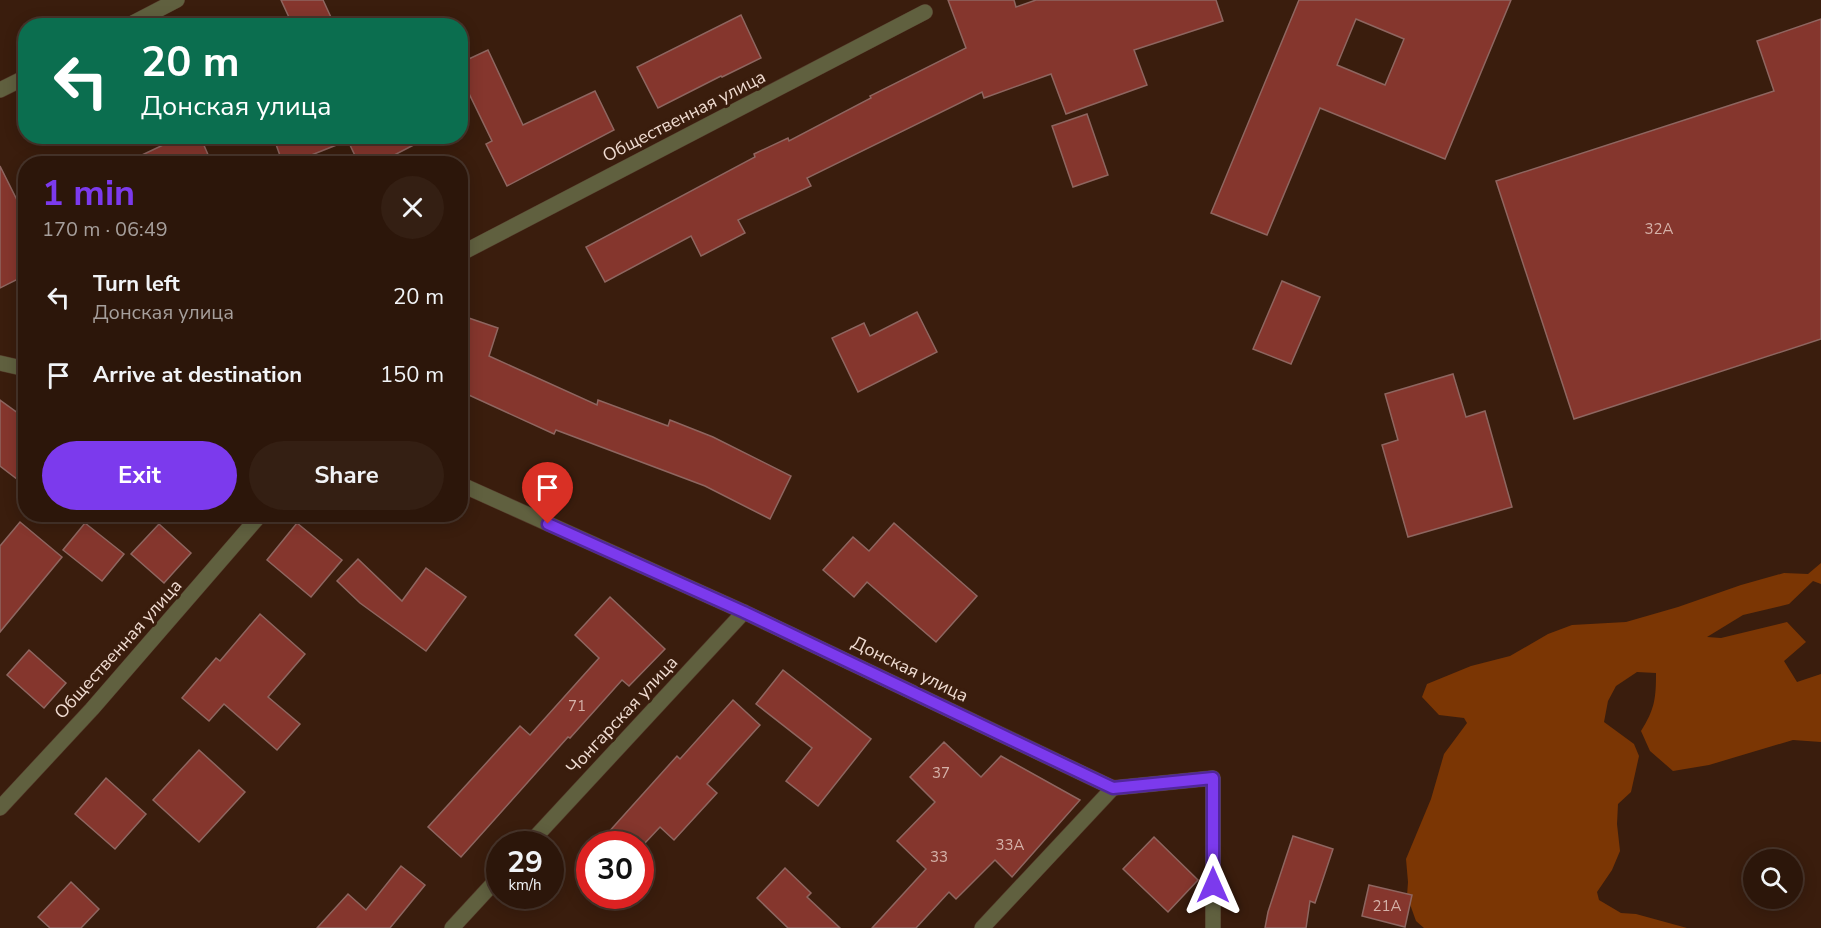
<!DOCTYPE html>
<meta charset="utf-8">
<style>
body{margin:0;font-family:"Nunito Sans",sans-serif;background:#341f13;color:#f1f3f6;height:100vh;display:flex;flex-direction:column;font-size:22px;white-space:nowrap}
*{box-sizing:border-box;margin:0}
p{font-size:20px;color:#a69f9c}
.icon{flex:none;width:33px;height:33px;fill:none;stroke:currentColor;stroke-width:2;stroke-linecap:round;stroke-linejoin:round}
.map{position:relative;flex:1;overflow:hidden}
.side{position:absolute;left:18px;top:156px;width:450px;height:366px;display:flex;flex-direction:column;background:#2c160a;border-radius:24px;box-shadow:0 3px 15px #0003,0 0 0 2px #48352b}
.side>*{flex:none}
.banner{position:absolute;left:18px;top:18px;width:450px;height:126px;border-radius:24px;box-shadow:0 3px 15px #0003,0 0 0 2px #48352b;background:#0b6e4f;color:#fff;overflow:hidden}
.buttons{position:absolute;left:1743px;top:849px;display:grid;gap:12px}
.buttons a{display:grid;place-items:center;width:60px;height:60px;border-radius:50%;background:#2c160a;box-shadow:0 3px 15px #0003,0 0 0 2px #48352b;font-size:30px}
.speed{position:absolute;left:486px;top:831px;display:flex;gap:12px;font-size:30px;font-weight:700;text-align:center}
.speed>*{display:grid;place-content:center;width:78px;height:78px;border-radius:50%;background:#2c160a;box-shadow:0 3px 15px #0003,0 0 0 2px #48352b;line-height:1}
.speed small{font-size:15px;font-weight:400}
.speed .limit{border:9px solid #d22;background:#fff;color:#111}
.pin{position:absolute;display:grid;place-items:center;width:51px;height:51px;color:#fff;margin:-62px -26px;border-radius:50% 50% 50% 0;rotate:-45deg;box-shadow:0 0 6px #0007}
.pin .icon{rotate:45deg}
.me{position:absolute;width:66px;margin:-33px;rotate:0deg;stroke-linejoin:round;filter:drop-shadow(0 0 4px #0008)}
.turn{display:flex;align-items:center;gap:21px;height:126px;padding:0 24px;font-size:27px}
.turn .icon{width:78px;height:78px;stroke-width:2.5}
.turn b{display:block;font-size:42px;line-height:51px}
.round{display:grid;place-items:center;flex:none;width:63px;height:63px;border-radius:32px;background:#341f13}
.head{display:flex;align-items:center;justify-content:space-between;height:102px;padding:0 24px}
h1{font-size:36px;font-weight:700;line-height:45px;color:#7c3aed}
.button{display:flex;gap:12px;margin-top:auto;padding:12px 24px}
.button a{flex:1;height:69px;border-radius:36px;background:#7c3aed;color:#fff;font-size:24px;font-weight:700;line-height:69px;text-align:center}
.button a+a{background:#341f13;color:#f1f3f6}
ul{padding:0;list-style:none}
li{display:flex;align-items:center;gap:18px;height:78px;padding:0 24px}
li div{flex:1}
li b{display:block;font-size:22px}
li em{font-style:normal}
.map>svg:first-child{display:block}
.forest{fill:#7b3604}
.building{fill:#85362d;stroke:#8e6660;stroke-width:1.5;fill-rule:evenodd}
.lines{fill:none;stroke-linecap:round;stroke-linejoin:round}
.street-casing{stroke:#533829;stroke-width:16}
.street{stroke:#60603f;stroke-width:15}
.route-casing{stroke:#51269a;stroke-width:15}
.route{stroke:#7c3aed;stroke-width:10}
.labels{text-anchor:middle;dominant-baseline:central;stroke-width:6;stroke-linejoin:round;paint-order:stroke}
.number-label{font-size:15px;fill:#d5b2a9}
.street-label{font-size:18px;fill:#f0dcd2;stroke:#3a1d0d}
</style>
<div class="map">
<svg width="1821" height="928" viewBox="0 0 1821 928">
<rect width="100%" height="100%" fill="#3a1d0d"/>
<path class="forest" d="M1821,563V584L1813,581L1789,604L1743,615L1707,637L1721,638L1787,622L1806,642L1784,661L1797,682L1821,674V742L1793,740L1709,765L1673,771L1650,751L1641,731C1655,709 1656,698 1656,673L1637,672L1616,686L1608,701L1604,722L1634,744L1639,756L1631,792L1618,804L1617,824L1620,851L1612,870L1597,892L1599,900L1621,913L1636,914L1687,928H1424L1416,921L1407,896L1408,882L1406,859L1431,799L1444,754L1467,723L1464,718L1439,715L1422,697L1427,684L1471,666L1510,656L1548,634L1572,625L1626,622L1678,607L1741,585L1784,573L1808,574Z"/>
<g class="building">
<path d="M281,0H323L335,26H293Z"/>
<path d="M948,0H1014L1016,7L1036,0H1216L1223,21L1134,50L1147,85L1066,114L1051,74L984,98L982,92L807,178L811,186L738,220L745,233L701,256L691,236L605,282L586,247L755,157L754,154L788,138L789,141L871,98L870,96L966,48Z"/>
<path d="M1299,0H1511L1445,159L1320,108L1267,235L1211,213ZM1356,19L1404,39L1385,85L1337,65Z"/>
<path d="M741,15L761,58L722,77L721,76L658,108L637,67Z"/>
<path d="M1821,19V339L1574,419L1496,181L1774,91L1757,41Z"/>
<path d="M488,50L523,125L595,91L614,130L507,186L486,144L492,141L460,75V63Z"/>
<path d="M1087,114L1108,175L1073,187L1052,126Z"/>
<path d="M182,136H200L212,164H123Z"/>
<path d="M273,136H353L354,138L289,164H283Z"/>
<path d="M366,136H431L377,164H359L350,145Z"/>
<path d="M0,166L26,218V275L0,288Z"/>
<path d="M1282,281L1320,297L1291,364L1253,349Z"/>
<path d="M917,312L937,352L858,392L832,338L864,323L870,336Z"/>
<path d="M460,315L498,328L489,356L597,405L598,400L668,426L670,420L713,437L791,476L770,519L705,486L556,430L554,434L460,391Z"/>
<path d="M1453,374L1466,417L1485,411L1512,507L1408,537L1382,445L1398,440L1385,394Z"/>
<path d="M0,400L26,419V486L0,466Z"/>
<path d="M20,522L62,557L0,632V546Z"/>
<path d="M85,523L124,554L102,581L63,550Z"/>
<path d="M297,523L342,560L311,597L267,560Z"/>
<path d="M894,523L977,596L936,642L867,582L854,597L823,570L853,537L869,551Z"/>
<path d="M159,524L191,553L164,583L131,554Z"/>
<path d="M358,559L402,601L426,568L466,597L426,651L360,603L337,581Z"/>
<path d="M610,597L665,649L629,686L622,680L570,738L568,737L461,857L428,827L520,726L530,735L599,658L575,635Z"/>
<path d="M260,614L305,654L268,697L300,724L277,750L224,704L209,721L182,698L216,658L220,661Z"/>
<path d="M29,650L66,683L44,708L7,675Z"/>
<path d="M783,670L871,739L818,806L786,781L812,748L756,704Z"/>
<path d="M733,700L760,725L707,784L717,793L674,840L660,827L644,844H598L677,756L680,759Z"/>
<path d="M944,742L981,777L1001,756L1080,800L1012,877L995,860L956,899L949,892L916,928H872L926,869L897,841L935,802L910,777Z"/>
<path d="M199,750L245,792L199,842L153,800Z"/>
<path d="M106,778L146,814L115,849L75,814Z"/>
<path d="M1293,836L1333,849L1315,903L1310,901L1306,928H1265L1268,912Z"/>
<path d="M1154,837L1198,880L1168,912L1123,869Z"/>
<path d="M401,866L425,885L390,928H317L348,894L366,910Z"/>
<path d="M785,868L811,893L807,897L840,928H788L757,898Z"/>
<path d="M71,882L99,909L81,928H50L38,917Z"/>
<path d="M1369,885L1412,895L1405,927L1362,916Z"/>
</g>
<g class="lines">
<g class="street-casing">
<g id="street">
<path d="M127,26L177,0"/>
<path d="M0,90L26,77"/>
<path d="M460,254L925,12"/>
<path d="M0,363L26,369"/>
<path d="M460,484L744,612L1113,788L1213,778V928"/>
<path d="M0,808L92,709L261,514"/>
<path d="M529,844L744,612"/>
<path d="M452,928L500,876"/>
<path d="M982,928L1113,788"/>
</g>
</g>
<use href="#street" class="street"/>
</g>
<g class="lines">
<g class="route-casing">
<path id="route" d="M548,524L744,612L1113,788L1213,778V885"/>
</g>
<use href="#route" class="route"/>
</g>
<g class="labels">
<g class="number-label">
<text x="1659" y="229">32А</text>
<text x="577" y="706">71</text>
<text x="941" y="773">37</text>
<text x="1010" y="845">33А</text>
<text x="939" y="857">33</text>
<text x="1387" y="906">21А</text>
</g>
<g class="street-label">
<text transform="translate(684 116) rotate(-27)">Общественная улица</text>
<text transform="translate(118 649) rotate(-48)">Общественная улица</text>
<text transform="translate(910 669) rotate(26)">Донская улица</text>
<text transform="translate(622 715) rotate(-47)">Чонгарская улица</text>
</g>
</g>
</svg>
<div class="buttons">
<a><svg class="icon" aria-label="search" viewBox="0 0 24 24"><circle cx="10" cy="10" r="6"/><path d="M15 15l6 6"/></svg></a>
</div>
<div class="speed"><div>29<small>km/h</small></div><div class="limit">30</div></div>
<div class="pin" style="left:548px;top:524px;background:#d93025"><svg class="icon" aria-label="arrive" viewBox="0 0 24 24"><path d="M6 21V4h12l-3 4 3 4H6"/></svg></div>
<svg class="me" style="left:1213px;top:885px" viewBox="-20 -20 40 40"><path d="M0-17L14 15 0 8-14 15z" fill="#7c3aed" stroke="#fff" stroke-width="4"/></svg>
<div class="banner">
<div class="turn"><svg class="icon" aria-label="left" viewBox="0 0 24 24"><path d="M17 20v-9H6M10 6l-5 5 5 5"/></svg><div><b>20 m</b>Донская улица</div></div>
</div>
<section class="side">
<div class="head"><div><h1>1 min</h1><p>170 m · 06:49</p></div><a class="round"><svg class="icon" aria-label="close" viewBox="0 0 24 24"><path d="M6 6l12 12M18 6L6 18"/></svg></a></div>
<ul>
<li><svg class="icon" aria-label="left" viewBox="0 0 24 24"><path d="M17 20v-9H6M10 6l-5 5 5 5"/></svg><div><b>Turn left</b><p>Донская улица</p></div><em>20 m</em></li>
<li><svg class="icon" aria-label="arrive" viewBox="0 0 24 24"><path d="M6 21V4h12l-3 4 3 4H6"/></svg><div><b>Arrive at destination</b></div><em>150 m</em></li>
</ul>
<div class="button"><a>Exit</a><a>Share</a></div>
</section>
</div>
